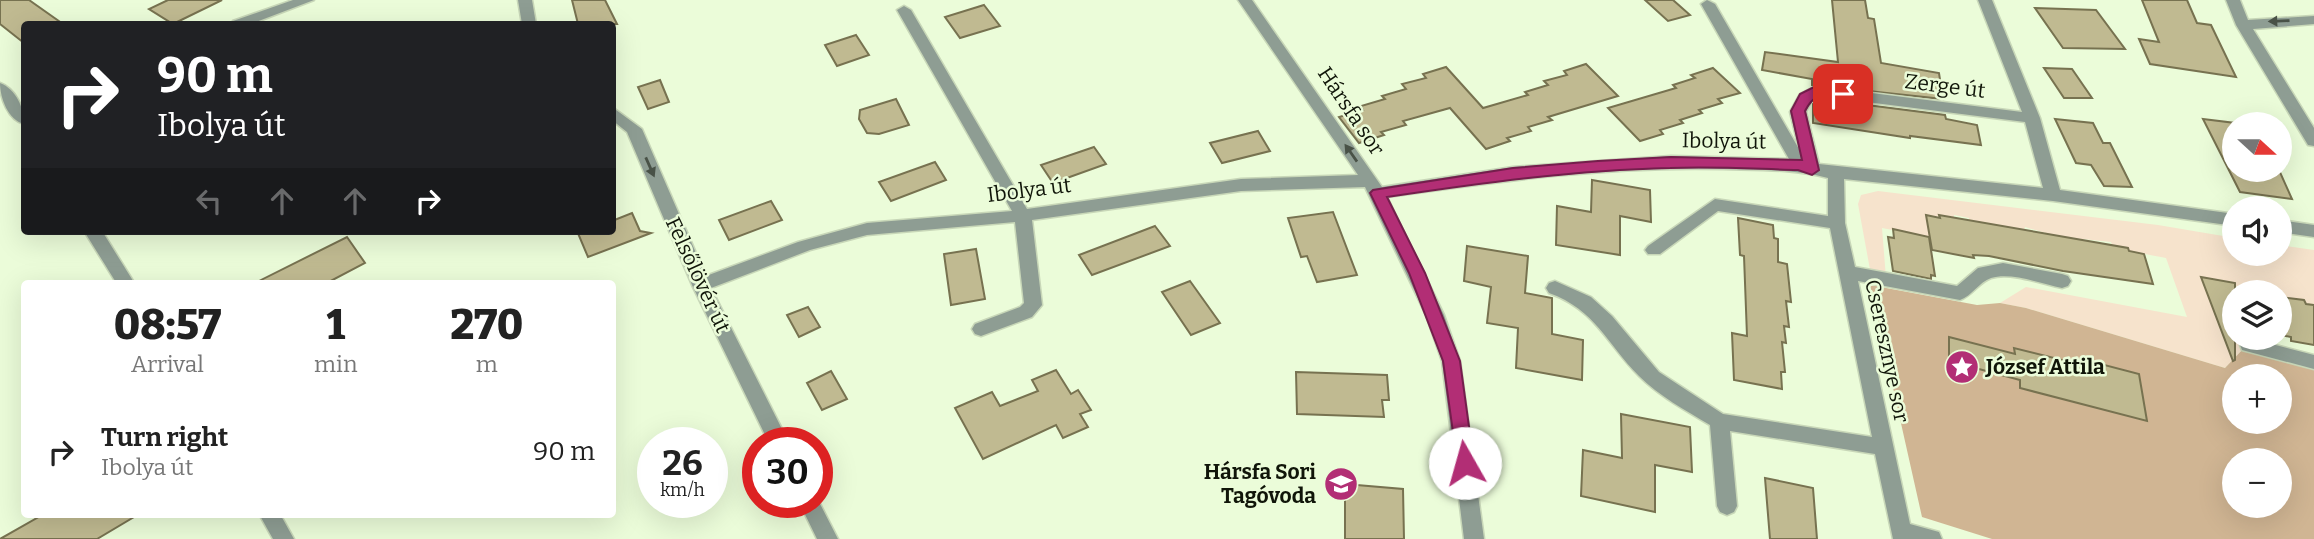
<!DOCTYPE html>
<meta charset="utf-8">
<style>
body{margin:0;font-family:Bitter,serif;background:#f6f6f6;color:#222;height:100vh;display:flex;flex-direction:column;font-size:26px;white-space:nowrap}
*{box-sizing:border-box;margin:0}
p{font-size:23px;color:#767676}
.icon{flex:none;width:38px;height:38px;fill:none;stroke:currentColor;stroke-width:2;stroke-linecap:round;stroke-linejoin:round}
.map{position:relative;flex:1;overflow:hidden}
.drawer{position:absolute;left:21px;top:280px;width:595px;height:238px;display:flex;flex-direction:column;background:#fff;border-radius:7px;box-shadow:0 7px 28px #0002}
.drawer>*{flex:none}
.top-card{position:absolute;left:21px;top:21px;width:595px;height:214px;border-radius:7px;box-shadow:0 7px 28px #0002;background:#202124;color:#fff;overflow:hidden}
.needle{width:46px;rotate:111deg}
.buttons{position:absolute;left:2222px;top:112px;display:grid;gap:14px}
.buttons a{display:grid;place-items:center;width:70px;height:70px;border-radius:50%;background:#fff;box-shadow:0 7px 28px #0002;font-size:35px}
.speed{position:absolute;left:637px;top:427px;display:flex;gap:14px;font-size:35px;font-weight:700;text-align:center}
.speed>*{display:grid;place-content:center;width:91px;height:91px;border-radius:50%;background:#fff;box-shadow:0 7px 28px #0002;line-height:1}
.speed small{font-size:18px;font-weight:400}
.speed .limit{border:10px solid #d22;background:#fff;color:#111}
.pin{position:absolute;display:grid;place-items:center;width:60px;height:60px;color:#fff;margin:-30px;border-radius:14px;box-shadow:0 4px 10px #0006}
.me{position:absolute;width:77px;margin:-38px;rotate:353deg;stroke-linejoin:round;filter:drop-shadow(0 0 5px #0008)}
.turn{display:flex;align-items:center;gap:24px;height:147px;padding:0 21px;font-size:32px}
.turn .icon{width:91px;height:91px;stroke-width:2.5}
.turn b{display:block;font-size:49px;line-height:60px}
.lanes{display:flex;align-items:center;height:66px;padding:0 21px;background:#0003;justify-content:center;gap:35px;direction:ltr}
.lanes .off{opacity:.35}
.eta{display:flex;justify-content:space-evenly;align-items:center;height:119px;text-align:center}
.eta b{font-size:42px;font-weight:800;line-height:49px}
ul{padding:0;list-style:none}
li{display:flex;align-items:center;gap:21px;height:105px;padding:0 21px}
li div{flex:1}
li b{display:block;font-size:26px}
li em{font-style:normal}
.map>svg:first-child{display:block}
.green{fill:#f6e3cc}
.forest{fill:#d0b593;fill-rule:evenodd}
.building{fill:#c0ba91;stroke:#777250;stroke-width:2}
.lines{fill:none;stroke-linecap:round;stroke-linejoin:round}
.minor-casing{stroke:#c8d7b8;stroke-width:3}
.minor{fill:#8e9d93;fill-rule:evenodd}
.oneway{fill:#495247}
.route{fill:#b22e75;stroke:#741e4c;stroke-width:2}
.labels{text-anchor:middle;dominant-baseline:central;stroke-width:5;stroke-linejoin:round;paint-order:stroke}
.street-label{font-size:21px;fill:#101509;stroke:#ebfcd9}
.poi-label{font-size:21px;font-weight:bold;fill:#101509;stroke:#ebfcd9;text-anchor:start}
</style>
<div class="map">
<svg width="2314" height="539" viewBox="0 0 2314 539">
<rect width="100%" height="100%" fill="#ebfcd9"/>
<path class="green" d="M1878,191L2158,225L2235,238V254H2280V245L2314,250V305L2306,304L2304,300L2280,297V292H2273L2272,290L2243,284V287L2234,286L2232,282L2202,277L2235,338H2241L2244,348L2225,368L2026,308L2000,303L2026,287L2187,317L2166,258L2129,251L2128,248L2112,245L2111,242L2083,239V244L2025,227L2024,230L1969,221V218L1954,215V218L1927,216L1930,237L1882,228L1886,278L1871,275L1858,204L1861,195Z"/>
<path class="forest" d="M1870,285L1977,305L2000,303L2026,308L2225,368L2244,348L2314,366V539H1992L1922,517ZM2235,376H2280V422H2235ZM2235,460H2280V506H2235Z"/>
<g class="building">
<path d="M0,0H29L63,24H24V43L0,24Z"/>
<path d="M168,0H222L173,24L149,9Z"/>
<path d="M572,0H605L617,24H578Z"/>
<path d="M1645,0H1673L1690,15L1668,21Z"/>
<path d="M1832,0H1865L1868,18L1874,19L1881,63L1939,73L1943,99L1812,85V79L1762,70L1765,52L1838,62Z"/>
<path d="M2142,0H2187L2197,23L2211,25L2236,77L2150,64L2139,39L2159,42Z"/>
<path d="M984,5L1000,26L960,38L945,17Z"/>
<path d="M2035,8L2096,10L2125,49L2063,48Z"/>
<path d="M856,35L869,55L837,66L825,45Z"/>
<path d="M1586,64L1618,96L1548,117L1552,120L1528,127L1531,131L1507,138L1510,141L1486,149L1450,108L1403,121L1406,125L1381,132L1384,135L1359,143L1339,117L1363,110L1361,106L1385,99L1382,96L1406,89L1402,84L1426,78L1423,74L1446,67L1483,108L1528,95L1525,92L1548,85L1544,81L1567,75L1564,71Z"/>
<path d="M1713,68L1740,93L1718,99L1722,103L1699,110L1702,113L1680,120L1683,123L1660,130L1663,134L1640,141L1608,108L1676,88L1673,85L1695,78L1691,75Z"/>
<path d="M2044,68L2072,69L2092,98H2064Z"/>
<path d="M660,80L669,102L648,109L638,87Z"/>
<path d="M896,99L909,125L879,134L867,133L859,119L860,110Z"/>
<path d="M1820,99L1945,115L1946,119L1977,125L1981,145L1910,136V138L1813,123V104Z"/>
<path d="M2055,119L2093,123L2103,143H2110L2132,187L2104,186L2091,165L2076,163Z"/>
<path d="M2203,119L2235,123V170H2279L2292,199L2240,192Z"/>
<path d="M1258,131L1270,151L1222,163L1210,143Z"/>
<path d="M1094,147L1106,164L1053,183L1041,165Z"/>
<path d="M935,162L946,180L891,201L879,182Z"/>
<path d="M1592,180L1650,190L1651,222L1620,216V255L1556,245L1557,206L1591,212Z"/>
<path d="M771,201L782,220L729,240L719,220Z"/>
<path d="M1333,212L1357,275L1317,282L1307,256L1301,257L1288,218Z"/>
<path d="M632,213L640,231L651,233L588,257L577,231H612V221Z"/>
<path d="M1926,215L1940,218L1939,215L2128,248L2129,251L2144,254L2153,284L2063,271L1989,256L1973,255L1974,258L1932,250Z"/>
<path d="M1738,218L1773,225L1774,238L1778,239V262L1787,264L1791,302L1786,301L1789,327L1784,326L1786,343L1782,342L1785,372H1781L1782,389L1734,380L1732,333L1747,336L1744,256L1740,255Z"/>
<path d="M1155,226L1170,246L1092,275L1079,255Z"/>
<path d="M1893,229L1929,237L1935,276L1931,275V279L1893,271L1888,237L1894,238Z"/>
<path d="M347,237L365,263L325,284H253Z"/>
<path d="M1467,246L1528,256L1525,293L1552,298V334L1583,340L1582,380L1516,368L1518,328L1487,323L1491,287L1464,281Z"/>
<path d="M976,249L985,299L951,305L944,254Z"/>
<path d="M2201,277L2235,283V360L2233,361Z"/>
<path d="M1190,281L1220,323L1191,335L1162,292Z"/>
<path d="M2280,297L2304,300L2306,304L2314,305V345L2291,341V337L2280,335Z"/>
<path d="M808,307L820,327L799,337L787,315Z"/>
<path d="M1949,337L2015,354L2014,348L2098,369L2097,363L2139,374L2147,421L2020,388V380L1949,361Z"/>
<path d="M1056,370L1071,394L1078,390L1091,410L1080,414L1088,427L1063,438L1056,425L983,459L955,408L992,392L1000,406L1038,391L1032,380Z"/>
<path d="M831,371L847,399L822,410L807,383Z"/>
<path d="M1296,372L1387,375L1389,400H1382L1384,417L1297,414Z"/>
<path d="M1621,414L1690,427L1692,472L1655,465V512L1581,496L1583,450L1622,458Z"/>
<path d="M1765,478L1813,488L1817,539H1770Z"/>
<path d="M1345,484L1403,489L1404,539H1345Z"/>
<path d="M44,514H139L97,539H0Z"/>
</g>
<g class="lines">
<g class="minor-casing">
<g id="minor">
<path d="M293,0H314L251,24H231L233,21Z"/>
<path d="M518,0H532L536,24H522Z"/>
<path d="M1238,0H1252L1382,187L1513,167L1671,156L1789,159L1701,4L1707,0L1715,4L1799,149L1790,112L1800,94L1816,86L2022,112L1978,0H1992L2040,118L2060,190L2235,214V226L2053,201L1844,179L1845,223L1855,267L1957,286L1978,268L2003,263L2062,274L2068,276L2071,281L2068,286L2062,288C2042,284 2012,272 1991,278C1979,282 1972,296 1960,300L1858,281L1910,524L1939,532L1942,539H1893L1875,454L1730,431L1737,506L1734,512L1727,515L1720,512L1717,506L1710,425C1685,410 1659,396 1639,376C1606,343 1596,310 1549,293L1546,288L1549,283L1555,281L1591,297L1612,316L1659,372L1723,414L1872,437L1830,228L1718,211L1660,254H1648L1645,250L1648,246L1715,199L1828,216V178C1794,169 1759,170 1723,169C1610,166 1499,181 1387,197L1444,315L1460,361L1484,539H1464L1442,361L1426,315L1365,187L1241,191L1032,220L1042,305L1032,317L981,336L975,334L972,329L975,324L1020,307L1024,303L1015,222L867,235L810,250L711,288L789,443H769L692,285L627,132L612,120V107L642,129L706,276L798,242L867,223L1012,211L897,10L904,6L911,10L1027,209L1241,179L1358,175ZM1819,96L2025,122L2043,188L1819,164L1806,112L1811,101Z"/>
<path d="M2226,0H2240L2248,20L2314,16V24L2253,29L2314,128V146L2308,145L2236,25Z"/>
<path d="M0,83C16,89 24,108 24,124C8,120 0,98 0,83Z"/>
<path d="M2280,220L2314,225V237L2280,232Z"/>
<path d="M84,231H102L135,284H117Z"/>
<path d="M2249,338L2314,355V369L2242,350L2240,345L2242,340Z"/>
<path d="M817,498L838,539H817L799,502H817Z"/>
<path d="M259,514H280L294,539H273Z"/>
</g>
</g>
<use href="#minor" class="minor"/>
</g>
<defs><path id="oneway-solid" d="M-6-.8H1V-3.2L6.5 0L1 3.2V.8H-6Z" transform="scale(1.75)"/></defs>
<g class="oneway">
<use href="#oneway-solid" transform="translate(2279 21) rotate(178)"/>
<use href="#oneway-solid" transform="translate(1351 153) rotate(-125)"/>
<use href="#oneway-solid" transform="translate(650 167) rotate(66)"/>
</g>
<path class="route" d="M1816,86L1843,90L1850,94L1843,99C1823,96 1815,91 1805,111L1819,170L1812,175L1798,170C1756,169 1713,166 1670,168C1575,170 1481,183 1387,197L1425,273L1460,361L1474,463L1471,468L1465,471L1458,468L1443,361L1409,273L1370,193L1373,190L1513,168L1598,161L1671,157L1802,160L1791,111L1800,94Z"/>
<defs>
<g id="sight-disc" transform="scale(1.75)"><circle r="9.5" fill="#b22e75" stroke="#ebfcd9"/><path d="M0-6L1.8-2.2L6-1.7L2.9 1.2L3.7 5.4L0 3.3L-3.7 5.4L-2.9 1.2L-6-1.7L-1.8-2.2Z" fill="#fff"/></g>
<g id="school-disc" transform="scale(1.75)"><circle r="9.5" fill="#b22e75" stroke="#ebfcd9"/><path d="M0-5L7-2L0 1L-7-2ZM-4 1L0 2.5L4 1V4Q0 6-4 4Z" fill="#fff"/></g>
</defs>
<g fill-rule="evenodd">
<use href="#sight-disc" x="1962" y="367"/>
<use href="#school-disc" x="1341" y="484"/>
</g>
<g class="labels">
<g class="street-label">
<text transform="translate(1945 86) rotate(7)">Zerge út</text>
<text transform="translate(1351 111) rotate(56)">Hársfa sor</text>
<text transform="translate(1724 141) rotate(1)">Ibolya út</text>
<text transform="translate(1029 190) rotate(-7)">Ibolya út</text>
<text transform="translate(698 275) rotate(65)">Felsőlövér út</text>
<text transform="translate(1887 351) rotate(78)">Cseresznye sor</text>
</g>
<g class="poi-label">
<text x="1986" y="367">József Attila</text>
<text x="1316" y="472" text-anchor="end">Hársfa Sori<tspan x="1316" dy="24">Tagóvoda</tspan></text>
</g>
</g>
</svg>
<div class="buttons">
<a><svg class="needle" viewBox="-14 -14 28 28"><path d="M0-13l5 13h-10z" fill="#e53935"/><path d="M0 13l5-13h-10z" fill="#767676"/></svg></a>
<a><svg class="icon" aria-label="sound" viewBox="0 0 24 24"><path d="M4 9h4l5-4v14l-5-4H4zM17 9q2 3 0 6"/></svg></a>
<a><svg class="icon" aria-label="layers" viewBox="0 0 24 24"><path d="M12 4l9 5-9 5-9-5zM3 14l9 5 9-5"/></svg></a>
<a>+</a>
<a>−</a>
</div>
<div class="speed"><div>26<small>km/h</small></div><div class="limit">30</div></div>
<div class="pin" style="left:1843px;top:94px;background:#d93025"><svg class="icon" aria-label="arrive" viewBox="0 0 24 24"><path d="M6 21V4h12l-3 4 3 4H6"/></svg></div>
<svg class="me" style="left:1465px;top:463px" viewBox="-20 -20 40 40"><circle r="19" fill="#fff"/><path d="M0-13L10 11 0 6-10 11z" fill="#b22e75"/></svg>
<div class="top-card">
<div class="turn"><svg class="icon" aria-label="right" viewBox="0 0 24 24"><path d="M7 20v-9h11M14 6l5 5-5 5"/></svg><div><b>90 m</b>Ibolya út</div></div>
<div class="lanes"><svg class="icon off" aria-label="left" viewBox="0 0 24 24"><path d="M17 20v-9H6M10 6l-5 5 5 5"/></svg><svg class="icon off" aria-label="ahead" viewBox="0 0 24 24"><path d="M12 20V5M6 11l6-6 6 6"/></svg><svg class="icon off" aria-label="ahead" viewBox="0 0 24 24"><path d="M12 20V5M6 11l6-6 6 6"/></svg><svg class="icon" aria-label="right" viewBox="0 0 24 24"><path d="M7 20v-9h11M14 6l5 5-5 5"/></svg></div>
</div>
<section class="drawer">
<div class="eta">
<div><b>08:57</b><p>Arrival</p></div>
<div><b>1</b><p>min</p></div>
<div><b>270</b><p>m</p></div>
</div>
<ul>
<li><svg class="icon" aria-label="right" viewBox="0 0 24 24"><path d="M7 20v-9h11M14 6l5 5-5 5"/></svg><div><b>Turn right</b><p>Ibolya út</p></div><em>90 m</em></li>
</ul>
</section>
</div>
